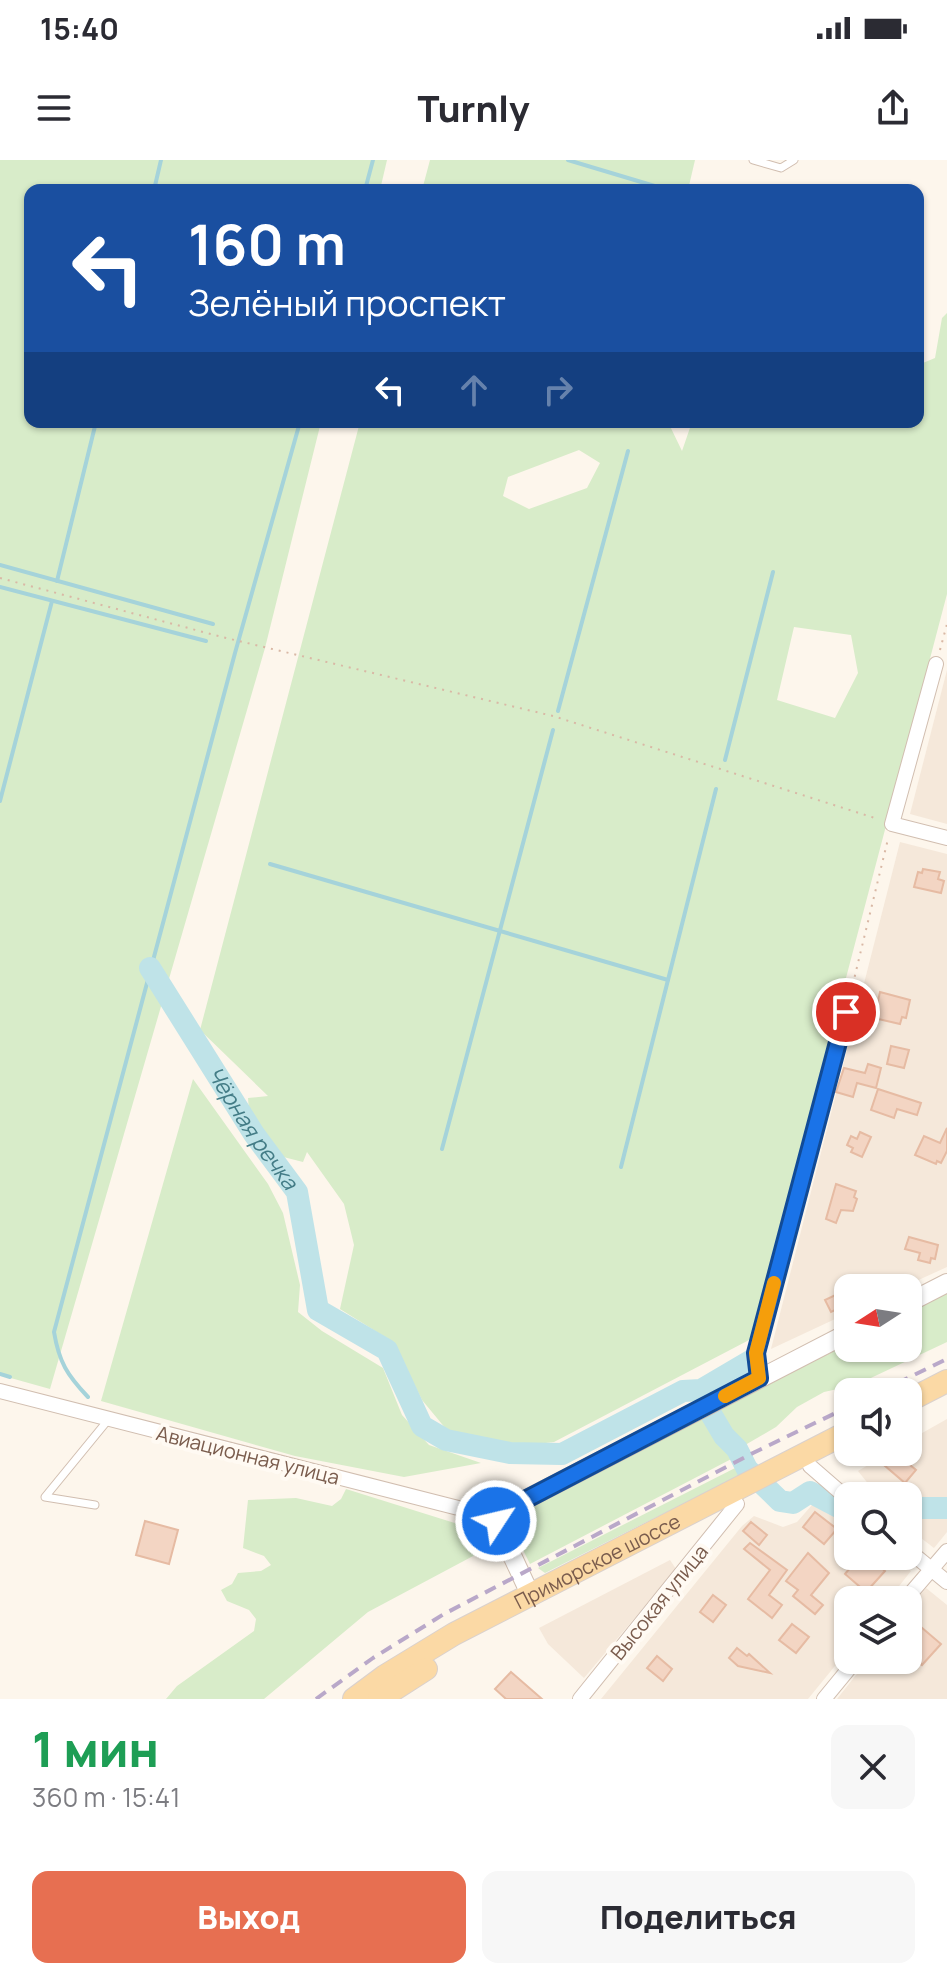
<!DOCTYPE html>
<html lang="ru">
<meta charset="utf-8">
<style>
body{margin:0;font-family:Manrope,sans-serif;background:#f7f7f7;color:#2b2b33;height:100vh;display:flex;flex-direction:column;font-size:30px;white-space:nowrap}
*{box-sizing:border-box;margin:0}
p{font-size:26px;color:#7c7c81}
.icon{flex:none;width:44px;height:44px;fill:none;stroke:currentColor;stroke-width:2;stroke-linecap:round;stroke-linejoin:round}
.map{position:relative;height:1539px;overflow:hidden}
.panel{display:flex;flex-direction:column;background:#fff;flex:1}
.panel>*{flex:none}
.hud{position:absolute;left:24px;top:24px;width:900px;height:244px;border-radius:16px;box-shadow:0 2px 6px #0004;background:#1a4fa0;color:#fff;overflow:hidden}
.needle{width:52px;rotate:258deg}
.controls{position:absolute;left:834px;top:1114px;display:grid;gap:16px}
.controls a{display:grid;place-items:center;width:88px;height:88px;border-radius:16px;background:#fff;box-shadow:0 2px 6px #0004;font-size:40px}
.pin{position:absolute;display:grid;place-items:center;width:68px;height:68px;color:#fff;margin:-34px;border:4px solid #fff;border-radius:50%;box-shadow:0 2px 8px #0007}
.me{position:absolute;width:88px;margin:-44px;rotate:55deg;stroke-linejoin:round;filter:drop-shadow(0 0 6px #0008)}
.turn{display:flex;align-items:center;gap:28px;height:168px;padding:0 32px;font-size:36px}
.turn .icon{width:104px;height:104px;stroke-width:2.5}
.turn b{display:block;font-size:56px;line-height:68px}
.lanes{display:flex;align-items:center;height:76px;padding:0 32px;background:#0003;justify-content:center;gap:40px;direction:ltr}
.lanes .off{opacity:.35}
.round{display:grid;place-items:center;flex:none;width:84px;height:84px;border-radius:16px;background:#f7f7f7}
.summary{display:flex;align-items:center;justify-content:space-between;height:136px;padding:0 32px}
h1{font-size:48px;font-weight:800;line-height:60px;color:#1e9e55}
.button{display:flex;gap:16px;margin-top:auto;padding:16px 32px}
.button a{flex:1;height:92px;border-radius:16px;background:#e76f51;color:#fff;font-size:32px;font-weight:800;line-height:92px;text-align:center}
.button a+a{background:#f7f7f7;color:#2b2b33}
.status{display:flex;justify-content:space-between;align-items:center;height:56px;padding:0 40px;background:#fff;direction:ltr}
.status svg{height:22px;fill:currentColor}
header{display:flex;justify-content:space-between;align-items:center;height:104px;padding:0 32px;background:#fff;font-size:36px;font-weight:800}
.map>svg:first-child{display:block}
.residential{fill:#f5e8da}
.green{fill:#d8ecc9;fill-rule:evenodd}
.lines{fill:none;stroke-linecap:round;stroke-linejoin:round}
.stream{stroke:#a5d3da;stroke-width:4}
.river{stroke:#bfe3e8;stroke-width:22}
.building{fill:#f3d5c3;stroke:#e6bba3;stroke-width:2}
.service-casing{stroke:#d1beb0;stroke-width:9}
.minor-casing{stroke:#d1beb0;stroke-width:16}
.tertiary-casing{stroke:#d1beb0;stroke-width:20}
.primary-casing{stroke:#dad1cd;stroke-width:24}
.path{stroke:#d9b8a5;stroke-width:2;stroke-dasharray:2 6;stroke-linecap:butt}
.service{stroke:#fff;stroke-width:7}
.minor{stroke:#fff;stroke-width:14}
.tertiary{stroke:#fff;stroke-width:18}
.primary{stroke:#fbd9a5;stroke-width:22}
.rail{stroke:#b9a8c9;stroke-width:4;stroke-dasharray:12 8;stroke-linecap:butt}
.route-casing{stroke:#114b97;stroke-width:20}
.route{stroke:#1a73e8;stroke-width:14}
.slow{stroke:#f59e0b;stroke-width:14}
.labels{text-anchor:middle;dominant-baseline:central;stroke-width:8;stroke-linejoin:round;paint-order:stroke}
.street-label{font-size:20px;fill:#7a5c4d;stroke:#fffaf3}
.water-label{font-size:22px;font-style:italic;fill:#437c86;stroke:#fffaf3}
</style>
<div class="status"><b>15:40</b><svg viewBox="0 0 49 12"><path d="M0 12V9h3v3zM5 12V6h3v6zM10 12V3h3v9zM15 12V0h3v12zM26 1h20v11H26zM47 4h2v5h-2z"/></svg></div>
<header><svg class="icon" aria-label="menu" viewBox="0 0 24 24"><path d="M4 6h16M4 12h16M4 18h16"/></svg>Turnly<svg class="icon" aria-label="share" viewBox="0 0 24 24"><path d="M12 15V3M7 8l5-5 5 5M5 13v7h14v-7"/></svg></header>
<div class="map">
<svg width="947" height="1539" viewBox="0 0 947 1539">
<rect width="100%" height="100%" fill="#fdf6ec"/>
<g class="residential">
<path d="M947,510V664L910,654Z"/>
<path d="M900,682L947,694V1107L901,1128H848V1153L771,1189Z"/>
<path d="M947,1259V1372L934,1388L908,1368V1336H878L858,1311L890,1292H908V1281Z"/>
<path d="M812,1345H830L848,1359V1396H893L911,1411L888,1440H848V1490L808,1539H601L742,1366L754,1356L783,1367L797,1362Z"/>
<path d="M670,1400L676,1409L584,1518L548,1484L539,1468Z"/>
<path d="M926,1428L947,1445V1539H837L868,1500H908V1450Z"/>
</g>
<g class="green">
<path d="M0,0H387L380,30H30V262H321L265,488L50,1229L0,1215Z"/>
<path d="M430,0H695L688,30H422Z"/>
<path d="M947,153V434L751,1179L554,1282L512,1287L451,1275L422,1240L393,1182L340,1149L354,1085L344,1044L307,992L303,1002L252,989L248,938L268,936L200,870L360,262H668L682,291L692,262H918V205L935,198L942,158ZM579,290L600,303L587,328L529,349L503,336L508,317ZM794,467L851,475L858,513L835,558L777,540Z"/>
<path d="M193,919L268,1024L283,1053L300,1125L298,1152L322,1171L383,1208L402,1255L429,1285L481,1303L404,1317L295,1296L101,1241Z"/>
<path d="M947,1133V1182L856,1225L824,1232L797,1247L776,1267L740,1288L730,1279L719,1281L729,1283L739,1295L530,1404L516,1376L515,1364L527,1346L848,1184V1188H908V1153Z"/>
<path d="M743,1304L748,1311L545,1413L538,1408Z"/>
<path d="M346,1329L477,1370L490,1387L368,1452L264,1539H166L177,1526L254,1471L256,1459L249,1450L227,1441L221,1430L232,1424L238,1413L261,1411L271,1405L264,1396L243,1388L248,1340L296,1338L332,1346L341,1339Z"/>
</g>
<g class="lines">
<g class="stream">
<path d="M568,0L668,30"/>
<path d="M154,30L161,0"/>
<path d="M365,30L373,0"/>
<path d="M0,405L213,464"/>
<path d="M57,421L96,262"/>
<path d="M0,427L206,481"/>
<path d="M558,551L628,291"/>
<path d="M725,600L773,412"/>
<path d="M0,641L52,441"/>
<path d="M270,704L668,820"/>
<path d="M442,989L553,570"/>
<path d="M621,1007L716,629"/>
<path d="M0,1214L10,1217"/>
<path d="M88,1237C67,1215 59,1202 54,1172L235,493L300,262"/>
</g>
<g class="river">
<path id="s1" d="M150,808L254,974L297,1032L318,1150L387,1190L422,1266L446,1280L510,1293L562,1294L683,1231L701,1230L752,1200"/>
<path d="M711,1254L724,1276L737,1289L747,1309L780,1341L793,1343L810,1332L848,1352"/>
<path d="M908,1348H947"/>
</g>
</g>
<g class="building">
<path d="M923,709L940,712L938,719L944,721L941,733L914,727L918,712L922,713Z"/>
<path d="M880,832L910,840L906,858L902,857L900,864L874,858Z"/>
<path d="M891,886L909,890L904,908L887,904Z"/>
<path d="M868,904L881,908L876,928L857,923L853,937L836,932L844,908L865,913Z"/>
<path d="M878,929L921,943L917,955L897,949L894,958L871,950Z"/>
<path d="M947,968V991L941,1003L937,1001L936,1004L915,995L924,976L940,983Z"/>
<path d="M860,972L871,977L862,997L851,992L853,988L847,985L851,976L857,979Z"/>
<path d="M836,1024L856,1031L854,1037L857,1039L853,1051L841,1050L836,1063L826,1059Z"/>
<path d="M909,1077L938,1085L935,1099L931,1098L930,1103L918,1100L920,1093L905,1089Z"/>
<path d="M848,1129V1144L831,1152L825,1140Z"/>
<path d="M894,1292L916,1310L905,1323L884,1305Z"/>
<path d="M815,1352L837,1369L824,1384L803,1367Z"/>
<path d="M145,1361L178,1370L169,1404L136,1395Z"/>
<path d="M751,1362L767,1375L759,1385L743,1371Z"/>
<path d="M750,1383L787,1410L769,1435L782,1445L772,1458L748,1439L770,1410L744,1389Z"/>
<path d="M808,1393L829,1413L811,1435L823,1445L815,1454L793,1436L798,1430L786,1421Z"/>
<path d="M860,1396H868L885,1411L866,1432L845,1414Z"/>
<path d="M713,1435L726,1445L713,1462L700,1452Z"/>
<path d="M792,1464L809,1477L796,1493L779,1480Z"/>
<path d="M921,1467L941,1484L922,1505L908,1493V1481Z"/>
<path d="M737,1488L747,1496L749,1494L770,1513L738,1506L729,1498Z"/>
<path d="M657,1496L672,1509L663,1521L647,1508Z"/>
<path d="M511,1512L542,1539H506L495,1529Z"/>
</g>
<g class="lines">
<g class="service-casing">
<g id="service">
<path d="M753,0L781,8L794,0"/>
<path d="M95,1345L45,1337L108,1260"/>
</g>
</g>
<g class="minor-casing">
<g id="minor">
<path d="M936,504L892,664L947,678"/>
<path d="M759,1218L756,1193L846,852"/>
<path d="M0,1231L470,1351L496,1361"/>
<path d="M810,1306L848,1339"/>
<path d="M908,1390L947,1422"/>
<path d="M905,1440L947,1391"/>
<path d="M580,1539L737,1344"/>
<path d="M824,1539L856,1500"/>
</g>
</g>
<g class="tertiary-casing">
<g id="tertiary">
<path d="M908,1143L947,1123"/>
<path d="M530,1434L496,1361L521,1342L848,1173"/>
</g>
</g>
<g class="primary-casing">
<g id="primary">
<path d="M908,1241L947,1221"/>
<path id="s2" d="M354,1539L385,1516L454,1474L848,1272"/>
<path d="M379,1539L426,1509"/>
</g>
</g>
<g class="path">
<path d="M0,418L222,477L553,556L878,659"/>
<path d="M940,490L947,464"/>
<path d="M849,840L888,679"/>
</g>
<use href="#service" class="service"/>
<use href="#minor" class="minor"/>
<use href="#tertiary" class="tertiary"/>
<use href="#primary" class="primary"/>
<g class="rail">
<path d="M879,1232L947,1199"/>
<path d="M316,1539L373,1498L444,1454L753,1293L848,1247"/>
</g>
</g>
<g class="lines">
<g class="route-casing">
<path id="route" d="M496,1361L521,1342L759,1218L756,1193L846,852"/>
</g>
<use href="#route" class="route"/>
<path class="slow" d="M725,1236L759,1218L756,1193L774,1123"/>
</g>
<g class="labels">
<g class="street-label">
<text transform="translate(248 1295) rotate(14)">Авиационная улица</text>
<text stroke="none"><textPath href="#s2" startOffset="280">Приморское шоссе</textPath></text>
<text transform="translate(659 1442) rotate(-51)">Высокая улица</text>
</g>
<g class="water-label">
<text stroke="none"><textPath href="#s1" startOffset="190">Чёрная речка</textPath></text>
</g>
</g>
</svg>
<div class="controls">
<a><svg class="needle" viewBox="-14 -14 28 28"><path d="M0-13l5 13h-10z" fill="#e53935"/><path d="M0 13l5-13h-10z" fill="#7c7c81"/></svg></a>
<a><svg class="icon" aria-label="sound" viewBox="0 0 24 24"><path d="M4 9h4l5-4v14l-5-4H4zM17 9q2 3 0 6"/></svg></a>
<a><svg class="icon" aria-label="search" viewBox="0 0 24 24"><circle cx="10" cy="10" r="6"/><path d="M15 15l6 6"/></svg></a>
<a><svg class="icon" aria-label="layers" viewBox="0 0 24 24"><path d="M12 4l9 5-9 5-9-5zM3 14l9 5 9-5"/></svg></a>
</div>
<div class="pin" style="left:846px;top:852px;background:#d93025"><svg class="icon" aria-label="arrive" viewBox="0 0 24 24"><path d="M6 21V4h12l-3 4 3 4H6"/></svg></div>
<svg class="me" style="left:496px;top:1361px" viewBox="-20 -20 40 40"><circle r="17" fill="#1a73e8" stroke="#fff" stroke-width="3"/><path d="M0-11L8 9 0 5-8 9z" fill="#fff"/></svg>
<div class="hud">
<div class="turn"><svg class="icon" aria-label="left" viewBox="0 0 24 24"><path d="M17 20v-9H6M10 6l-5 5 5 5"/></svg><div><b>160 m</b>Зелёный проспект</div></div>
<div class="lanes"><svg class="icon" aria-label="left" viewBox="0 0 24 24"><path d="M17 20v-9H6M10 6l-5 5 5 5"/></svg><svg class="icon off" aria-label="ahead" viewBox="0 0 24 24"><path d="M12 20V5M6 11l6-6 6 6"/></svg><svg class="icon off" aria-label="right" viewBox="0 0 24 24"><path d="M7 20v-9h11M14 6l5 5-5 5"/></svg></div>
</div>
</div>
<section class="panel">
<div class="summary"><div><h1>1 мин</h1><p>360 m · 15:41</p></div><a class="round"><svg class="icon" aria-label="close" viewBox="0 0 24 24"><path d="M6 6l12 12M18 6L6 18"/></svg></a></div>
<div class="button"><a>Выход</a><a>Поделиться</a></div>
</section>
